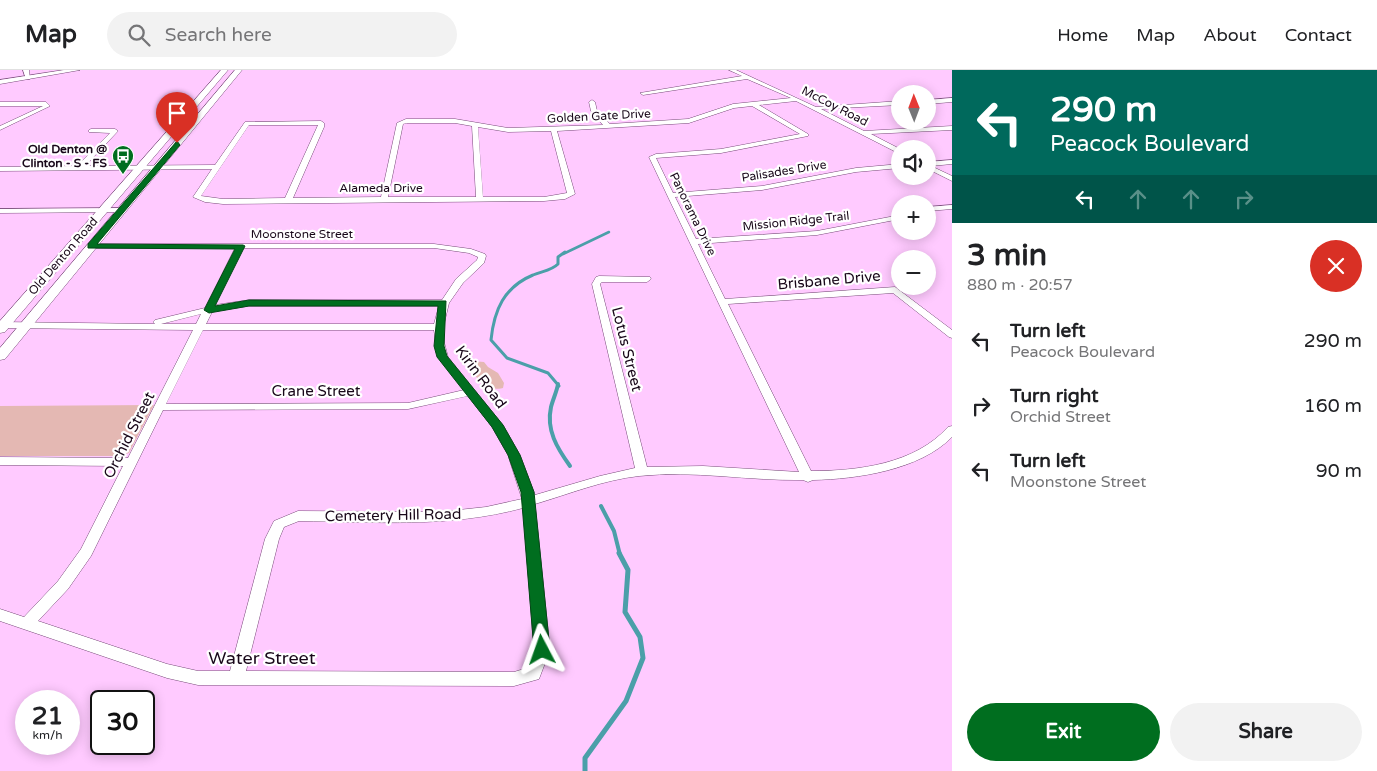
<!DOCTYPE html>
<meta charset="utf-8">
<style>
body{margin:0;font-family:"Varela Round",sans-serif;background:#f2f2f2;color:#202124;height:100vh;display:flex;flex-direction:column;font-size:19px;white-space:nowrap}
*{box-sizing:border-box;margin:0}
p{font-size:16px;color:#757577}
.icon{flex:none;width:28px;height:28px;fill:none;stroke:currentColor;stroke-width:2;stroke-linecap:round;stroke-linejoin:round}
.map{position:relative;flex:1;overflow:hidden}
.details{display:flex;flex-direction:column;background:#fff;width:425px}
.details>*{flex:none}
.guide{background:#00695c;color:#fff;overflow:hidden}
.needle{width:32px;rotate:359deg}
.buttons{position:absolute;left:891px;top:15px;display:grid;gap:10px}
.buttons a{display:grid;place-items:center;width:45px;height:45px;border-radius:50%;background:#fff;box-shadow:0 2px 12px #0003;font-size:25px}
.speed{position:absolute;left:15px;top:620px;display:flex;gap:10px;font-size:25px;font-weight:700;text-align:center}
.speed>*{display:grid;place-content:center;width:65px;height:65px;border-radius:50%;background:#fff;box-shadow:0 2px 12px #0003;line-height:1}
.speed small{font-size:12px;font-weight:400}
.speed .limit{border:2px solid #111;border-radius:8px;background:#fff;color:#111}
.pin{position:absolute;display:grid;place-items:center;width:42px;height:42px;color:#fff;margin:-51px -21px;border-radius:50% 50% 50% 0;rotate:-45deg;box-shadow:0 0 5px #0007}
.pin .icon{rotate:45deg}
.me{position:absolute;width:55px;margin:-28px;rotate:356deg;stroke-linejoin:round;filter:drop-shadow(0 0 4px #0008)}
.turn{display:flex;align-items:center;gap:18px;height:105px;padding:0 15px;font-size:22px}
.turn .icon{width:65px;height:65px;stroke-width:2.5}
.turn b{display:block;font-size:35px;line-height:42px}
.lanes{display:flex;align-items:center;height:48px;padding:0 15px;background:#0003;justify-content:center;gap:25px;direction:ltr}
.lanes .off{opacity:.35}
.round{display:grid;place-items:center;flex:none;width:52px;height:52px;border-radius:26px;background:#f2f2f2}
.headline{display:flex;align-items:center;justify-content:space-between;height:85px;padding:0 15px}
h1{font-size:30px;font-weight:800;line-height:38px}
.action{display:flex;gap:10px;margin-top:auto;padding:10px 15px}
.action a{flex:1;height:58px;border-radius:30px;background:#006e1f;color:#fff;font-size:20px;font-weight:800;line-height:58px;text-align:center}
.action a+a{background:#f2f2f2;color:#202124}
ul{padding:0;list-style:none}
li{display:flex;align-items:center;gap:15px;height:65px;padding:0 15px}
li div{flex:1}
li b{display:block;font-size:19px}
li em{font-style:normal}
header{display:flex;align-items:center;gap:30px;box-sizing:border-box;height:70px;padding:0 25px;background:#fff;border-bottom:1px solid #e0e0e0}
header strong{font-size:24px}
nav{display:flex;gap:28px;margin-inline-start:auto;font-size:18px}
.search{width:350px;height:45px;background:#f2f2f2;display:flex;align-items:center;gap:12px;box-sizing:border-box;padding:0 18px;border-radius:28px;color:#757577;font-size:19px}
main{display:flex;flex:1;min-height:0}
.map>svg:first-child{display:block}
.green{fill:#e4b8b3}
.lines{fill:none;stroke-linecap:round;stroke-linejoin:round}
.stream-far3{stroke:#4b9fa9;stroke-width:2.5}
.stream-far2{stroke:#4b9fa9;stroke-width:3}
.stream-far1{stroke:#4b9fa9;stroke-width:4}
.stream{stroke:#4b9fa9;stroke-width:5}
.minor-casing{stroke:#784a79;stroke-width:1}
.major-casing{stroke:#784a79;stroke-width:1}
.minor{fill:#fff;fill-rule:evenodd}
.major{fill:#fff;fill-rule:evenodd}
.route{fill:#006e1f;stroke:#004814}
.labels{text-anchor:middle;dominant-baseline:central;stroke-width:4.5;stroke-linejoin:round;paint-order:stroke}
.far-street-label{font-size:12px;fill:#180719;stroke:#fff}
.far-poi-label{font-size:12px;font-weight:bold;fill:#180719;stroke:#fff;text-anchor:end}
.street-label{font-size:15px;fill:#180719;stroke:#fff}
.near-street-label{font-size:18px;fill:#180719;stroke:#fff}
</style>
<header>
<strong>Map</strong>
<div class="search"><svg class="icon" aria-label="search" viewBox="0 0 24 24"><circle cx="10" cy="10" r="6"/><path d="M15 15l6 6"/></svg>Search here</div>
<nav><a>Home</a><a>Map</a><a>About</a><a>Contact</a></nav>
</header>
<main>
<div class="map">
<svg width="952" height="701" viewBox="0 0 952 701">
<rect width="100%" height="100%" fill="#ffcaff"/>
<g class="green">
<path d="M472,291L484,292L488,297L498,303L504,313L503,318C491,323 469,304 468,293Z"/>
<path d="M154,335L129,383L120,386H0V336Z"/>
</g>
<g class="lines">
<path class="stream-far3" d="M563,184L609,162"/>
<path class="stream-far2" d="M559,316L548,303L507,288L491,270C494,240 504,217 533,205C542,201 551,201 558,194V187L565,182"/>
<g class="stream-far1">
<path d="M558,314C557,321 553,329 551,337C546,360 557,378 570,396"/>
<path d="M601,436L614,461L620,485"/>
</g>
<path class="stream" d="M585,701V688L626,631L643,588L640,567L625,542L628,500L619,483"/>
<g class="minor-casing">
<g id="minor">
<path d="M23,0H29L30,9H26Z"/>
<path d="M729,0H736L816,37L900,31V35L821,39L864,61L952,56V60L871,64L900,79V84L796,31L759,35L808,64V66L721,83L656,88L673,123L762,116L856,98L900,94V98L856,102L762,120L675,127L696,169L817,161L900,145V149L817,165L698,174L725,229L895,217L952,260V268L949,267L893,223L728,234L811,401C858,401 915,394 948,357L952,356V367C920,400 857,409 813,410L808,412L803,410C748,411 694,400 639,406C603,410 569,424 535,434L550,580L539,609L514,616L198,615L167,608L0,551V539L24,547L58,511L81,479L123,396L0,395V387L128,388L193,260L0,258V252L155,254L153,252L155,250L205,238L235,178H88L87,176L91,174H434L471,179L485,184L486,186L484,193L463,213L449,233L443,258L444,272L448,287L503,355L520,385L535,425L600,406L635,398L592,214L596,207L599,206L650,207L651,209L647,212H602L600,214L647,397L703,396L799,402L649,87L656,84L721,79L800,64L752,36L734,38L689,53L557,61L575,124L565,129L544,131L223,134L205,132L193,127L212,99L0,101V97L77,96L110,63L89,62V60L91,59H115L118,61L85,96L215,95L245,52L321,51L324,53V57L293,128L381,127L397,53L406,49H455L508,58L603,55L591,41L589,32L592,30L595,32L597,41L610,54L688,49L733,34L791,28L747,9L643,25L640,23L742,6ZM407,53H455L472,56L476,127H388L403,54ZM249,55H318L285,128L223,129L201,126ZM478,57L508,62L551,61L567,123L544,127H483ZM243,178H434L469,183L478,187L477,190L456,209L442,230H249L215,235ZM249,236H439L434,254H206L212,242ZM201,244L196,254H161ZM203,260H434L438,287L464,320L408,333L166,334ZM468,326L492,357L508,385L522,429L486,437L440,442L298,441L274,451L265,469L230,601H198L167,594L38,551L68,519L91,486L163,340L408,339ZM523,438L534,580L527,598L514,602L246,601L279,469L284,457L299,451C375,452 449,458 523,438Z"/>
<path d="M952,28V32L928,34V30Z"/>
<path d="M0,32H46L50,36L0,60V56L43,36H0Z"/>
<path d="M952,90V94L931,96L952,106V111L928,99V92Z"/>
<path d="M952,135V139L928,141V137Z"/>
<path d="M124,138L125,140L121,142L0,143V139Z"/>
</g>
</g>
<g class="major-casing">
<g id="major">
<path d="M64,0H80L0,14V10Z"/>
<path d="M221,0H228L5,262L0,263V251Z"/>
<path d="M235,0H242L5,289L0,290V278Z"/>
</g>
</g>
<use href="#minor" class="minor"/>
<use href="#major" class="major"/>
</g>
<path class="route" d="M177,71L180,75L97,174L243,175L245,176L215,236L249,230L446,231L444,276L447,286L503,355L520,385L534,422L550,580L547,585L542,587L537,585L534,580L521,422L508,385L492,357L437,287L434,276L438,236H249L209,243L204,240L235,179L88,178V174Z"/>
<defs>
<g id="bus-pin" transform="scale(1.125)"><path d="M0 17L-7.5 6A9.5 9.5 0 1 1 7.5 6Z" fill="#006e1f" stroke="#fff"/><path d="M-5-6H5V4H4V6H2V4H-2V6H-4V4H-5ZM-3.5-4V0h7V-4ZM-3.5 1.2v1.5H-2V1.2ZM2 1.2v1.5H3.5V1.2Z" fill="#fff"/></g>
</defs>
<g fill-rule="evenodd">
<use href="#bus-pin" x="123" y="86"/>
</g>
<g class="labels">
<g class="far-street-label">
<text transform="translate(835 36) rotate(27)">McCoy Road</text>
<text transform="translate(599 46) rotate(-3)">Golden Gate Drive</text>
<text transform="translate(784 101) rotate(-9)">Palisades Drive</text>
<text x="381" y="118">Alameda Drive</text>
<text transform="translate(693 144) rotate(64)">Panorama Drive</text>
<text transform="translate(796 151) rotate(-6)">Mission Ridge Trail</text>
<text x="302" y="164">Moonstone Street</text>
<text transform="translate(63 186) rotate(-49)">Old Denton Road</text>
</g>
<g class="far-poi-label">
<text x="107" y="79">Old Denton @<tspan x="107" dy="14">Clinton - S - FS</tspan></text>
</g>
<g class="street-label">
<text transform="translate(829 210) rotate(-5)">Brisbane Drive</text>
<text transform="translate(627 279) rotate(76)">Lotus Street</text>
<text transform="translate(481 307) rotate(53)">Kirin Road</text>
<text x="316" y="321">Crane Street</text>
<text transform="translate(129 365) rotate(-63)">Orchid Street</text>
<text transform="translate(393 445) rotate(-1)">Cemetery Hill Road</text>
</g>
<g class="near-street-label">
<text x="262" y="588">Water Street</text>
</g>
</g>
</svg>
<div class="buttons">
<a><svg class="needle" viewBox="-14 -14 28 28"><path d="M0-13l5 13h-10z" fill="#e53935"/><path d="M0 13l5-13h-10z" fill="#757577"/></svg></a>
<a><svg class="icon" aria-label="sound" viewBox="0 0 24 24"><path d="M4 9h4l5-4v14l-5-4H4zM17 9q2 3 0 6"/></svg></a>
<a>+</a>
<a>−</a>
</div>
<div class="speed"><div>21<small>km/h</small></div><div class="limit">30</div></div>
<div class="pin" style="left:177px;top:73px;background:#d93025"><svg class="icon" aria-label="arrive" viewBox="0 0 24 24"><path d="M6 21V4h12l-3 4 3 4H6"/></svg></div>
<svg class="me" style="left:542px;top:580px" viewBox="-20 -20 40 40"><path d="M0-17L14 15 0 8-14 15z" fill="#006e1f" stroke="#fff" stroke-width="4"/></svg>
</div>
<section class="details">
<div class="guide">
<div class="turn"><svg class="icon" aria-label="left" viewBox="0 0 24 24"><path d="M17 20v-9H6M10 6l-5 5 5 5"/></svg><div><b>290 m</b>Peacock Boulevard</div></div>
<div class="lanes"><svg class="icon" aria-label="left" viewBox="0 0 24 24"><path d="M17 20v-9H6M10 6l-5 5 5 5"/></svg><svg class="icon off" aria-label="ahead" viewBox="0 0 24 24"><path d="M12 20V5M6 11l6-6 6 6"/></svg><svg class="icon off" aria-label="ahead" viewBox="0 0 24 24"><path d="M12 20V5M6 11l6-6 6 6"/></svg><svg class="icon off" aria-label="right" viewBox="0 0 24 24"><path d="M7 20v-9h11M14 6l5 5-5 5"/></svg></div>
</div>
<div class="headline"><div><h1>3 min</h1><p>880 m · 20:57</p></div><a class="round" style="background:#d93025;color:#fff"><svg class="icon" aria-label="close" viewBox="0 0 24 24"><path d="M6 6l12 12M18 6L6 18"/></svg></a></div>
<ul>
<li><svg class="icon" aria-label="left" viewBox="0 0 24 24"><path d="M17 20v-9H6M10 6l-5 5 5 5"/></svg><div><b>Turn left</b><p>Peacock Boulevard</p></div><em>290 m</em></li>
<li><svg class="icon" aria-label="right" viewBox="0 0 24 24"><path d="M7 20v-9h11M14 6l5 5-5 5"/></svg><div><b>Turn right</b><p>Orchid Street</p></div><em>160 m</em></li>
<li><svg class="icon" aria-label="left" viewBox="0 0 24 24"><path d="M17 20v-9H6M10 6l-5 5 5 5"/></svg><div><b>Turn left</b><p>Moonstone Street</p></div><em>90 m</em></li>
</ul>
<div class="action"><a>Exit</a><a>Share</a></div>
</section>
</main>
